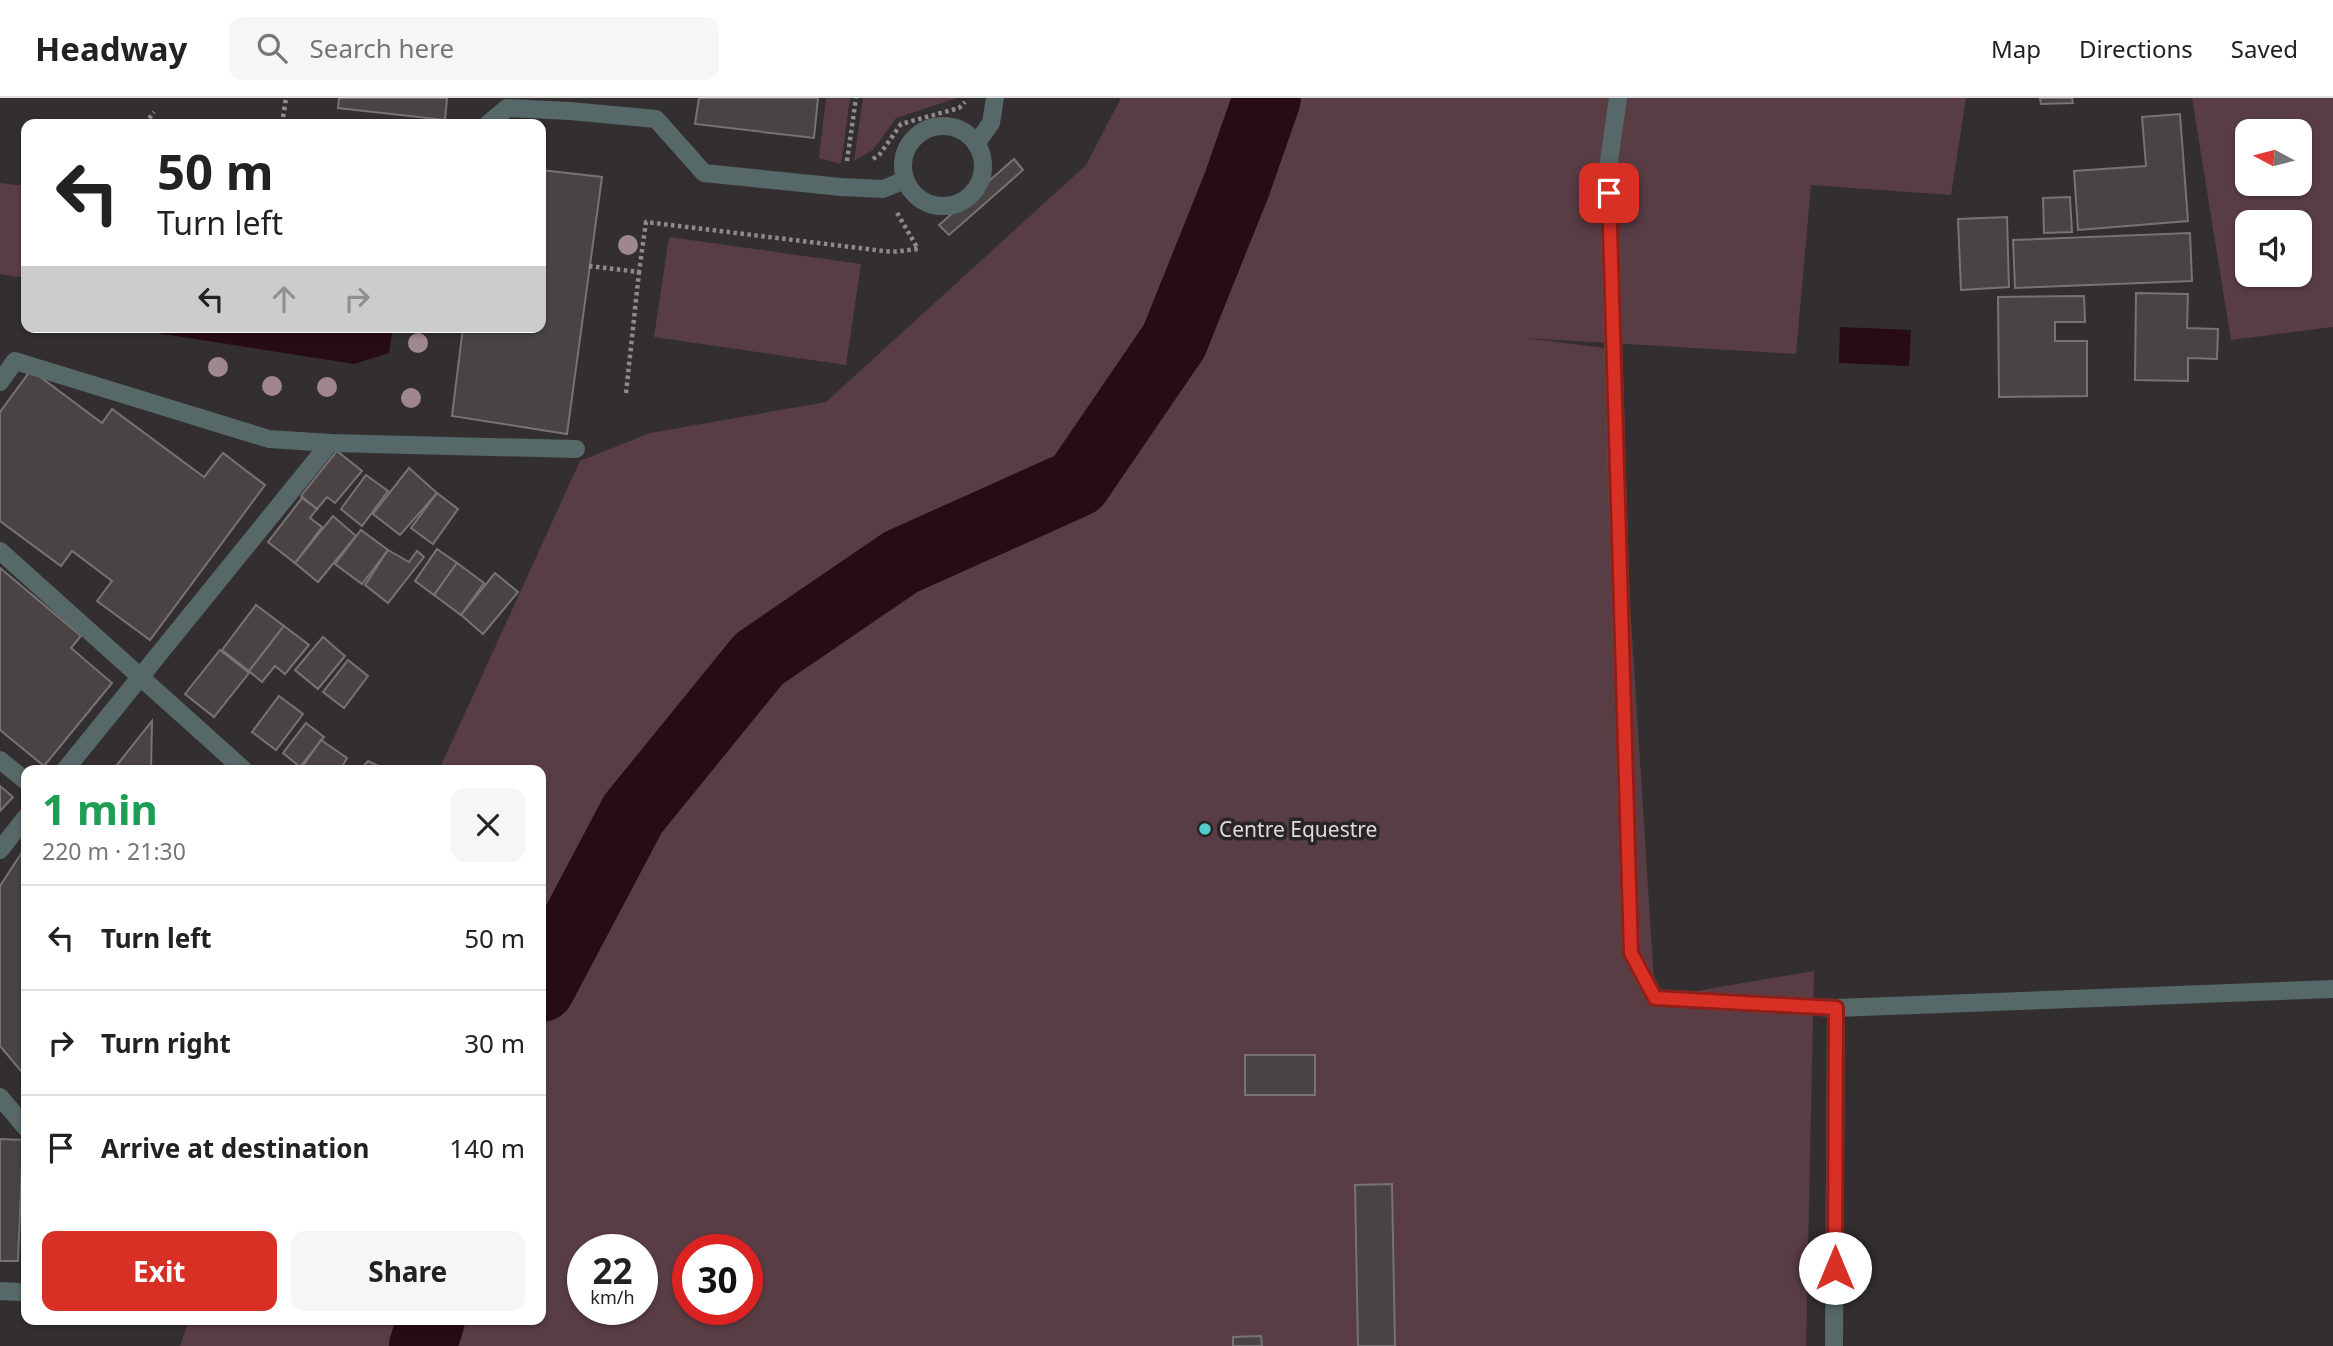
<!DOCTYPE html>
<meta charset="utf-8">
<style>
body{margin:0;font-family:"Noto Sans",sans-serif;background:#f6f6f6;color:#222;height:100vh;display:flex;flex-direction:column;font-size:26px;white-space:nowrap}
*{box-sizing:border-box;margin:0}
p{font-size:23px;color:#767676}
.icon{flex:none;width:38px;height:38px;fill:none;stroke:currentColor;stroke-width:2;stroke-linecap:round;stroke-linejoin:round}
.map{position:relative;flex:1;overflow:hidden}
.drawer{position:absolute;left:21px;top:667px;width:525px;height:560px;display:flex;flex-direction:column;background:#fff;border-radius:14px;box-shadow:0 2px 5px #0004}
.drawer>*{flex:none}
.hud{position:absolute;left:21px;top:21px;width:525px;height:214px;border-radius:14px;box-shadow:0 2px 5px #0004;background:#fff;color:#222;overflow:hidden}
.needle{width:46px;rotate:277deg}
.buttons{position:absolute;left:2235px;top:21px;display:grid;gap:14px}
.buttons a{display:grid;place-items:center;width:77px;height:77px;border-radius:14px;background:#fff;box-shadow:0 2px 5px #0004;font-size:35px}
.speed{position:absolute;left:567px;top:1136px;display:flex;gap:14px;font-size:35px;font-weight:700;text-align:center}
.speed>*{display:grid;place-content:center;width:91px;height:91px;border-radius:50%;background:#fff;box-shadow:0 2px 5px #0004;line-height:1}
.speed small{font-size:18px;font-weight:400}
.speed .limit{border:10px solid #d22;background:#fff;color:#111}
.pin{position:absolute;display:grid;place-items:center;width:60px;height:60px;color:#fff;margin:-30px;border-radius:14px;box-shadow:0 4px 10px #0006}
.me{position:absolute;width:77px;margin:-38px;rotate:0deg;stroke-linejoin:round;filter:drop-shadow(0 0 5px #0008)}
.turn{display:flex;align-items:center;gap:24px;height:147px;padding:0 21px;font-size:32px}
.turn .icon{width:91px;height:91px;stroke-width:2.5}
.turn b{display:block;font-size:49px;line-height:60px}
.lanes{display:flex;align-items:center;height:66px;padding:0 21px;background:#0003;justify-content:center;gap:35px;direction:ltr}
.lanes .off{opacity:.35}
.round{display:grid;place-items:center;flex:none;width:74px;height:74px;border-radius:14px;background:#f6f6f6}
.headline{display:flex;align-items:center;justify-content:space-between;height:119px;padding:0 21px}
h1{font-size:42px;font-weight:700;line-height:52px;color:#1e9e55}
.button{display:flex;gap:14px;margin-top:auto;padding:14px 21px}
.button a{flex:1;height:80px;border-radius:14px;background:#d93025;color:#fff;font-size:28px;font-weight:700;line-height:80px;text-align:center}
.button a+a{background:#f6f6f6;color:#222}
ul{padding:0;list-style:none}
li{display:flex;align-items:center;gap:21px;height:105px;padding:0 21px;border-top:2px solid #e0e0e0}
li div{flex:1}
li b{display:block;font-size:26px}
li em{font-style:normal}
header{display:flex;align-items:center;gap:42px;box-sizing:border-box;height:98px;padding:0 35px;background:#fff;border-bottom:2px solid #e0e0e0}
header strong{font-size:33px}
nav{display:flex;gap:38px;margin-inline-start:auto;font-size:24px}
.search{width:490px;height:63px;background:#f6f6f6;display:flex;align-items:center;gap:18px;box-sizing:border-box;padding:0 24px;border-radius:14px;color:#767676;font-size:26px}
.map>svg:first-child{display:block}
.green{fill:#593d45;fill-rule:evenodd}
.water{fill:#270b15}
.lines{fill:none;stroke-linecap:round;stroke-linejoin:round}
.river{stroke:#270b15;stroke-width:68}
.building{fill:#494344;stroke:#787274;stroke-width:2}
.path{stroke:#8f8a8b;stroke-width:4.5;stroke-dasharray:3.5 3.5;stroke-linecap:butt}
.service{stroke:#566868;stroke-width:18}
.minor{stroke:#566868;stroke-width:18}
.tree{fill:#a0878e}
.route-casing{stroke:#8d1f18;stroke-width:18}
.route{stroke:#d93025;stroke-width:12}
.poi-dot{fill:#52cdce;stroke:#292426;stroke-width:2.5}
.labels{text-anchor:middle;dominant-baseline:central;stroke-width:7;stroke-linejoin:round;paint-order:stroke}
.poi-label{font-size:21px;fill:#dfdbdc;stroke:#292426;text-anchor:start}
</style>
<header>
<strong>Headway</strong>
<div class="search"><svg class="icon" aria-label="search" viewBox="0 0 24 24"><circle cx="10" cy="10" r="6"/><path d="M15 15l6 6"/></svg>Search here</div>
<nav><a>Map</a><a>Directions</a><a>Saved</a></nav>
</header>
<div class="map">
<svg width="2333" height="1248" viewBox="0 0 2333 1248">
<rect width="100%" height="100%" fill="#332e2f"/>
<g class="green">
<path d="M826,0H850L841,66L819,60Z"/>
<path d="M863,0H957L896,20L873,52L854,63Z"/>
<path d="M1121,0H1966L1951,97L1811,87L1796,256L1524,240L1614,251L1655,900L1814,873L1806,1248H180L189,1222H541V672H439L580,363L650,335L826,304L1086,67ZM583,1152H642V1211H583ZM688,1152H747V1211H688Z"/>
<path d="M2192,0H2333V229L2231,242ZM2300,33V86H2247V33ZM2300,124V177H2247V124Z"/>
<path d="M0,85L26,88V180L0,176Z"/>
<path d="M669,139L861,166L846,267L654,239Z"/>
</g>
<g class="water">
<path d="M139,229H393L389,255L354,266L138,232Z"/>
<path d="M1840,229L1911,232L1909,268L1839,265Z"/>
</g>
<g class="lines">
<g class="river">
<path d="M541,890L633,716L759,561L901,464L1077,385L1174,243L1237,86L1267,0"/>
<path d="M423,1248L431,1222"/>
</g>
</g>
<g class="building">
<path d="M339,0H447L445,22L338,10Z"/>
<path d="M699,0H818L814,40L695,26Z"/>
<path d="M2040,0H2072L2073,5L2041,6Z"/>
<path d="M2180,16L2188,123L2078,132L2074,73L2146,68L2142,19Z"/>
<path d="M1014,61L1023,72L949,137L939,127Z"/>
<path d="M541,72L602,79L567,336L452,318L463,229H541Z"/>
<path d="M2070,99L2072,134L2044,135L2043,100Z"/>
<path d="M2007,119L2009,189L1961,192L1958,121Z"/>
<path d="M2190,135L2192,183L2015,190L2013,142Z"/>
<path d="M2136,195L2188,196L2187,230L2218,231L2217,261L2188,260V283L2135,282Z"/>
<path d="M2084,198L2085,224H2055V243H2087V298L1999,299L1998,199Z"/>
<path d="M31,272L102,325L112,311L204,379L223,355L265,387L150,542L97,503L112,483L72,453L61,468L0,423V314Z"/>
<path d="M337,353L362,373L335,405L327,399L317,411L301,398Z"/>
<path d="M409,370L437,395L400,437L373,416Z"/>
<path d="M366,377L388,393L362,428L341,411Z"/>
<path d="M437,395L458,411L433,446L411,430Z"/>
<path d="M302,400L317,411L310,420L322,429L295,465L268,444Z"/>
<path d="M333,418L356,438L318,484L295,465Z"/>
<path d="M361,432L388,452L362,486L335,466Z"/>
<path d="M437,451L457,465L434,497L415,483Z"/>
<path d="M388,452L409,464L417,453L424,459L388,505L365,487Z"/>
<path d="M457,465L484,485L461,517L434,497Z"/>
<path d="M0,470L81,538L71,550L112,585L44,668L0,632Z"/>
<path d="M495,475L518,494L483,536L461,517Z"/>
<path d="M256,507L284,528L249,573L222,552Z"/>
<path d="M284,528L309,547L285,576L275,568L262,584L249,573Z"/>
<path d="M323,539L345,558L318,591L295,572Z"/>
<path d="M220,552L249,575L214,619L185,596Z"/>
<path d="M348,562L368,578L344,610L323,594Z"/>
<path d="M279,598L303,616L276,652L252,634Z"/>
<path d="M152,623L151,672H113Z"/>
<path d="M306,625L324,639L300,669L283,655Z"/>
<path d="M321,642L347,660L340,672H300Z"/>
<path d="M368,663L387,672H360Z"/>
<path d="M0,688L13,699L0,713Z"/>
<path d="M26,748V979L0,948V788Z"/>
<rect x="1245" y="957" width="70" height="40"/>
<path d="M0,1041L23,1042L18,1163H0Z"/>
<path d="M1392,1086L1395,1248H1358L1355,1087Z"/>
<path d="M1261,1238L1262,1248H1233V1239Z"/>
</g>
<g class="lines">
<g class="path">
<path d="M145,26L154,14"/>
<path d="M282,26L286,0"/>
<path d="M873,61L880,56L901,26L959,10L965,4"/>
<path d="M847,63L856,0"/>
<path d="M589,168L639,174L646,124L892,154L918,151L896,113"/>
<path d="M626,295L639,174"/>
</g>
<g class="service">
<path d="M488,26L507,10L570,13L656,21L704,75L841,89L883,91L905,82"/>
<circle cx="943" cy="68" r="40"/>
<path d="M976,46L991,25L995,0"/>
<path d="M0,284L15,263L269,341L330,345L576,351"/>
<path d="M0,453L244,672"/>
<path d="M0,662L26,683"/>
<path d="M65,672L330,345"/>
<path d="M0,752L26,719"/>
<path d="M0,999L26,1030"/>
<path d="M0,1193L21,1194"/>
</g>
<g class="minor">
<path d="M1618,0L1608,70L1631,855L1655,900L1836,910L2333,891"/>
<path d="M1834,1248L1836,910"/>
</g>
</g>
<g class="tree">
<circle cx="628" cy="147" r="10"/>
<circle cx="418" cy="245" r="10"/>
<circle cx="218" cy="269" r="10"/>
<circle cx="272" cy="288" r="10"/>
<circle cx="327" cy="289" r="10"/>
<circle cx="411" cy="300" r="10"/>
</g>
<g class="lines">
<g class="route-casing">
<path id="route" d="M1609,95L1631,855L1655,900L1836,910L1835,1170"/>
</g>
<use href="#route" class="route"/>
</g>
<circle class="poi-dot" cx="1205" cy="731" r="7"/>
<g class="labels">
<g class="poi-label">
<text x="1219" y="731">Centre Equestre</text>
</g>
</g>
</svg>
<div class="buttons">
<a><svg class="needle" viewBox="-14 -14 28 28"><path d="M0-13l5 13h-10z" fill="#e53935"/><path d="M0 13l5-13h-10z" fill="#767676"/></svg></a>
<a><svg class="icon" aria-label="sound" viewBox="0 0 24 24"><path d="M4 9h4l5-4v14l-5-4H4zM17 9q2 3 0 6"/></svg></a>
</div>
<div class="speed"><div>22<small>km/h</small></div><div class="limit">30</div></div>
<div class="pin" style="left:1609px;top:95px;background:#d93025"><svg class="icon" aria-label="arrive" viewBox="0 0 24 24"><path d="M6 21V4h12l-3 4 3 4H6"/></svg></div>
<svg class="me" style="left:1835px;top:1170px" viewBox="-20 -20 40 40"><circle r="19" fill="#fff"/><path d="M0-13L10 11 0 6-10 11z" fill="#d93025"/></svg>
<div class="hud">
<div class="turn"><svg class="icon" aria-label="left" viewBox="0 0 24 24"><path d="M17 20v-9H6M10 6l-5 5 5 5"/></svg><div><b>50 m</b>Turn left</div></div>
<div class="lanes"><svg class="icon" aria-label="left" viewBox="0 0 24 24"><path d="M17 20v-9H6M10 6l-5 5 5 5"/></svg><svg class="icon off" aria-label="ahead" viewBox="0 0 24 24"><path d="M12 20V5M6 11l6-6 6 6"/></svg><svg class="icon off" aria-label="right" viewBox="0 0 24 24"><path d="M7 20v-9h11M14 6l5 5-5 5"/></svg></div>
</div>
<section class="drawer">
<div class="headline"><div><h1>1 min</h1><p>220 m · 21:30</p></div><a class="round"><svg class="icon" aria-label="close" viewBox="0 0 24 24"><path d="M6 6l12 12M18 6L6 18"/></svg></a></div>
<ul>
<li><svg class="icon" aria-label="left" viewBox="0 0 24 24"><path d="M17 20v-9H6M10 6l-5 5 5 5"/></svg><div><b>Turn left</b></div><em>50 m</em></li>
<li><svg class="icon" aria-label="right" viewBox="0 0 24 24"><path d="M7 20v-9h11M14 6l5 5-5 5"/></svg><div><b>Turn right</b></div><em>30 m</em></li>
<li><svg class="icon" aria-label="arrive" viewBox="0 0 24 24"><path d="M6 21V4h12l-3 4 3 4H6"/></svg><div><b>Arrive at destination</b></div><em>140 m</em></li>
</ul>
<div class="button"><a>Exit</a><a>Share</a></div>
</section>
</div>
